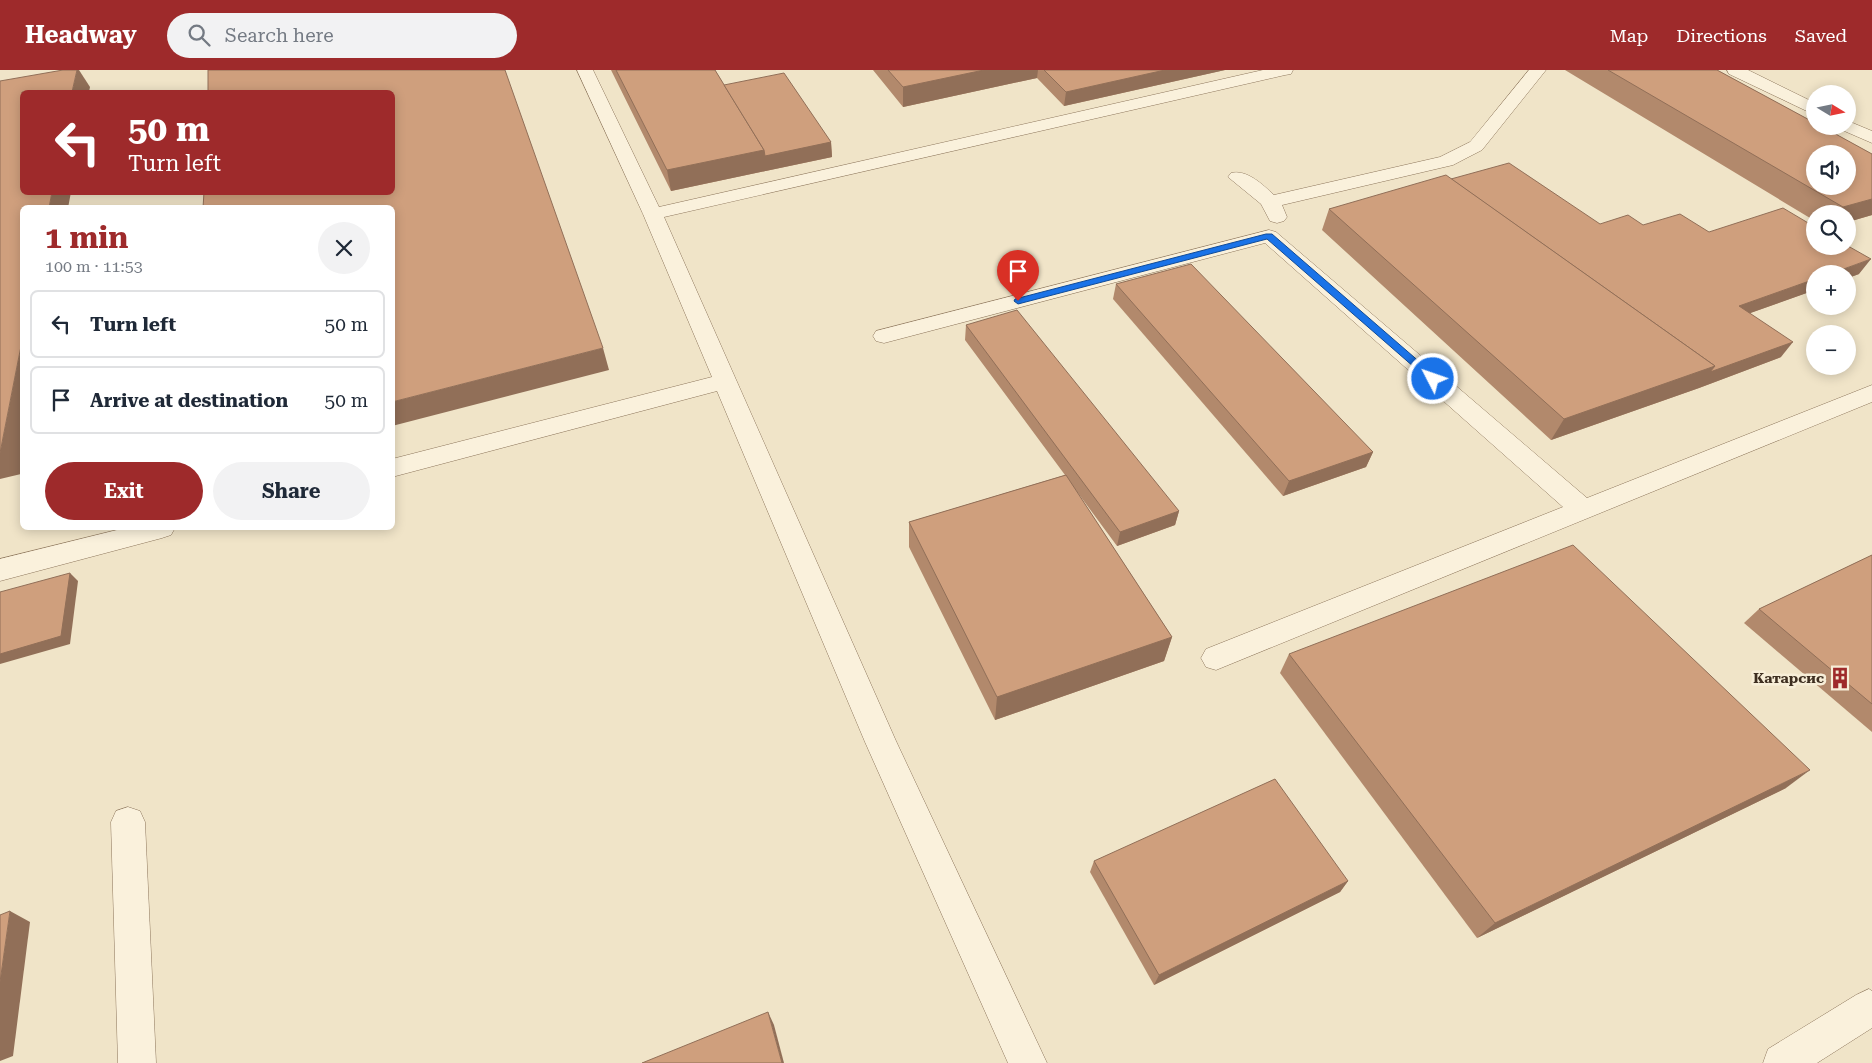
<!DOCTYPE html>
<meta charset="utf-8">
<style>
body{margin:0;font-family:"Roboto Serif",serif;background:#f2f2f3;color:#1f2937;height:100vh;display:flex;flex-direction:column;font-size:19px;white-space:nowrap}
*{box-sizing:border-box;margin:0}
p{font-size:16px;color:#747a83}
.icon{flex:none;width:28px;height:28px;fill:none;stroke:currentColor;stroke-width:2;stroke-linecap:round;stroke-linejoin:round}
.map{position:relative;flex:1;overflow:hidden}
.sheet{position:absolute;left:20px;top:135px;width:375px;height:325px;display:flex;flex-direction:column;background:#fff;border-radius:8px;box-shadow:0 2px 12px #0003}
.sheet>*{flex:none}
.banner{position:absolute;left:20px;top:20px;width:375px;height:105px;border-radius:8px;box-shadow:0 2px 12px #0003;background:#9e2a2b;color:#fff;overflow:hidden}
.needle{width:32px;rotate:100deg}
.fabs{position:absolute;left:1806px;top:15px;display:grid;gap:10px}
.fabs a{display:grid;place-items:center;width:50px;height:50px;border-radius:50%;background:#fff;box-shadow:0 2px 12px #0003;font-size:25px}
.pin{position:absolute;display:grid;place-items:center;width:42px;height:42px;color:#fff;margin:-51px -21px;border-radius:50% 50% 50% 0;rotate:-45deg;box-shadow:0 0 5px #0007}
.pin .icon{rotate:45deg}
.me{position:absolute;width:55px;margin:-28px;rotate:311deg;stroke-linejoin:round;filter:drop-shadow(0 0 4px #0008)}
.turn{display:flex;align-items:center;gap:18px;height:105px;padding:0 25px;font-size:22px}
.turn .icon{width:65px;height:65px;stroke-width:2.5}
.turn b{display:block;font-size:35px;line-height:42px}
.round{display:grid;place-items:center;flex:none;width:52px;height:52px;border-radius:26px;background:#f2f2f3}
.overview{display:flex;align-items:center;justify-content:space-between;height:85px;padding:0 25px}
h1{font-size:30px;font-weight:700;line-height:38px;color:#9e2a2b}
.action{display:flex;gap:10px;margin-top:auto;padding:10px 25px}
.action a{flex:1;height:58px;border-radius:30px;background:#9e2a2b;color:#fff;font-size:20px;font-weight:700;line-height:58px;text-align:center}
.action a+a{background:#f2f2f3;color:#1f2937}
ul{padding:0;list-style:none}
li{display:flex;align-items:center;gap:15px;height:68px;margin:0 10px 8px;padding:0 15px;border:2px solid #e0e1e3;border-radius:8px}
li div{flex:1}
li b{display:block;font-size:19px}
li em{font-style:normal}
header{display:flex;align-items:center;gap:30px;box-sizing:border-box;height:70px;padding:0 25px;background:#9e2a2b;color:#fff}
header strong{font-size:24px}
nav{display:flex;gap:28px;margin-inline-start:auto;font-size:18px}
.search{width:350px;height:45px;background:#f2f2f3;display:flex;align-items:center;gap:12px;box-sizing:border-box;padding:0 18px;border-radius:28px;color:#747a83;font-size:19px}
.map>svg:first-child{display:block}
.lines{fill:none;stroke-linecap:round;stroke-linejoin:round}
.lane-casing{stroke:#8d765c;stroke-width:1}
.street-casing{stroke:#8d765c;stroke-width:1}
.lane{fill:#faf1dc;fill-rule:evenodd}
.street{fill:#faf1dc;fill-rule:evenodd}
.wall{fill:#b2896c}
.shaded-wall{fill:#916f58}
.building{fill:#cf9f7d;stroke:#916f58;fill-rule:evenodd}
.route{fill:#1a73e8;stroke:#114b97}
.labels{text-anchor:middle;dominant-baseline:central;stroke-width:5;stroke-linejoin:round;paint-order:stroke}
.poi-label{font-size:14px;font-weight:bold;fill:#3d2e20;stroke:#f7eed8;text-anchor:end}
</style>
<header>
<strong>Headway</strong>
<div class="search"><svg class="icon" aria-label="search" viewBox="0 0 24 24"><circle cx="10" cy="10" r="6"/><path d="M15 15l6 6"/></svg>Search here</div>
<nav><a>Map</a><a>Directions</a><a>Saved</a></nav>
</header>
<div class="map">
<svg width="1872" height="993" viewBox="0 0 1872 993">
<rect width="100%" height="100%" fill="#f0e4c8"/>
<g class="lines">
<g class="lane-casing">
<g id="lane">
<path d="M577,0H593L659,137L1263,0H1293L1291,4L1285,5L664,147L896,671L1047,993H1008L865,672L717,321L392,407V389L712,307L643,144Z"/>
<path d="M1529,0H1546L1482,80L1453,95L1282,135L1287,147L1284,151L1277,153L1270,151L1261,134L1228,107L1231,103C1247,99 1263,115 1274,125L1440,87L1470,72Z"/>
<path d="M1727,0H1748L1815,33V45L1729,4Z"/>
<path d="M1848,51L1872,61V73L1842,60L1839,56H1848Z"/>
<path d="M1269,160L1276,162L1587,428L1872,315V332L1216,600L1206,597L1201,588L1206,579L1563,437L1265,173L884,273L876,271L873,266L876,261Z"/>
<path d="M125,458H175L171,465L162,468L0,511V489Z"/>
<path d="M128,737L140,741L145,752L156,993H118L111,752L116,741Z"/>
</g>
</g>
<g class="street-casing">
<path id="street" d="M1869,919L1872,921V958L1817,993H1763L1768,979L1856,925Z"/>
</g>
<use href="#lane" class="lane"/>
<use href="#street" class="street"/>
</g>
<g class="wall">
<path d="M611,0H715L724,15L831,72L832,87L671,121Z"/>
<path d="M873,0H1225L1064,36L1037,8L903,37Z"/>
<path d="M1565,0H1717L1872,84V145L1848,152V144H1815V151Z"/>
<path d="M1451,109L1600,154L1643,155L1709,162L1859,204L1848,208V204H1815V220L1750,243L1781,287L1699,318L1551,370L1322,160L1329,139Z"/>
<path d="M1116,214L1373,382L1366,397L1283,426L1113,229Z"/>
<path d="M966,255L1179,441L1175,455L1117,476L1075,419L1172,567L1164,591L995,650L909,477V452L1065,405L965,270Z"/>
<path d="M1872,485V662L1744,553L1759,539Z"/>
<path d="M1289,584L1786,718L1477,868L1280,603Z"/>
<path d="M1094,791L1348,811L1340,822L1154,915L1090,802Z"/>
</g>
<g class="shaded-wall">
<path d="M77,0H79L90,17L89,22H72Z"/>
<path d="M984,0H1038L1037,8L903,37V17Z"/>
<path d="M1165,0H1225L1064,36L1066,22Z"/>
<path d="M831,72L832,87L671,121L667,100L764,80Z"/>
<path d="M52,122H71L68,138H49Z"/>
<path d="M1872,129V145L1848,152V144H1838L1843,137Z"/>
<path d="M1871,189L1859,204L1848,208V204H1830Z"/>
<path d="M1815,209V220L1728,251L1739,236Z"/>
<path d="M22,271V394L21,404L0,409V383Z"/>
<path d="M1793,272L1781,287L1699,318L1551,370L1564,349L1715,296Z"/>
<path d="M603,278L609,300L392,356V332Z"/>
<path d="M1373,382L1366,397L1283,426L1289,411Z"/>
<path d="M1179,441L1175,455L1117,476L1120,462Z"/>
<path d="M70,503L78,511L70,574L0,594V584Z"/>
<path d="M1172,567L1164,591L995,650L997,627Z"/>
<path d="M1810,700L1786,718L1477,868L1495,853Z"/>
<path d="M1348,811L1340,822L1154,915L1159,905Z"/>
<path d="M10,841L30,852L13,986L0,991V912Z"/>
<path d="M768,942L774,955L784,993H782Z"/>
</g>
<g class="building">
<path d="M63,0H77L72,22H22V122H52L49,138H22V271L0,383V11Z"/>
<path d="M208,0H505L603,278L392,332V138H203L204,122H392V22H208Z"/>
<path d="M616,0H715L764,80L667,100Z"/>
<path d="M888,0H984L903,17Z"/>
<path d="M1044,0H1165L1066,22Z"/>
<path d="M1608,0H1717L1815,53V56H1821L1872,84V129L1843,137ZM1815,84H1848V116H1815Z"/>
<path d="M784,3L831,72L765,86L764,80L724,15Z"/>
<path d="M1509,93L1600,154L1628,145L1643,155L1680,144L1709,162L1783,138L1815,157V176H1848L1871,189L1830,204H1815V209L1739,236L1793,272L1710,302L1715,296L1451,109Z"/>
<path d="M1446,105L1715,296L1564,349L1329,139Z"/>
<path d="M1191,194L1373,382L1289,411L1116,214Z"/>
<path d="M1017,240L1179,441L1120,462L966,255Z"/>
<path d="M1066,405L1172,567L997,627L909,452Z"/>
<path d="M1573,475L1810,700L1495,853L1289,584Z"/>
<path d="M1872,485V634L1759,539Z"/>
<path d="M70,503L61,566L0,584V522Z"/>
<path d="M1275,709L1348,811L1159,905L1094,791Z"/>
<path d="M10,841L0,912V845Z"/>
<path d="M768,942L782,993H642Z"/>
</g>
<path class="route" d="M1266,164H1272L1437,307V311H1430L1267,169L1018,234L1014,231L1015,229Z"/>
<defs>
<g id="building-bare" transform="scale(1.725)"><path d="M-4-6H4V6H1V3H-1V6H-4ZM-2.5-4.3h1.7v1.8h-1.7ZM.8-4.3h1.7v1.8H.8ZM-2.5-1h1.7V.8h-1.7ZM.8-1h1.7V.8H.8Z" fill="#9e2a2b" stroke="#f7eed8" stroke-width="2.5" paint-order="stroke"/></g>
</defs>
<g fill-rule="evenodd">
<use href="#building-bare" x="1840" y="608"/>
</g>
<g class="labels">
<g class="poi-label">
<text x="1824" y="608">Катарсис</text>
</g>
</g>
</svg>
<div class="fabs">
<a><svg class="needle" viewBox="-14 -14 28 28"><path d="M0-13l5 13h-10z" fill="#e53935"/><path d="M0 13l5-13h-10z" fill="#747a83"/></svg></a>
<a><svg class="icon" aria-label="sound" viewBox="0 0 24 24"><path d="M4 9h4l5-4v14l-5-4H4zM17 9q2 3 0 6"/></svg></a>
<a><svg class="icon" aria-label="search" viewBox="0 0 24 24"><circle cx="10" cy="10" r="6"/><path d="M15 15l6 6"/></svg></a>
<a>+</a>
<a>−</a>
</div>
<div class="pin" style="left:1018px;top:231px;background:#d93025"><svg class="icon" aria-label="arrive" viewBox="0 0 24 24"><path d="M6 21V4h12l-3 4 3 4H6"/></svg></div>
<svg class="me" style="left:1433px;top:309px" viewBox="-20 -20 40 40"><circle r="17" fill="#1a73e8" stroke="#fff" stroke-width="3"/><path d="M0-11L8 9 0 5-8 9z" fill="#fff"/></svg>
<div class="banner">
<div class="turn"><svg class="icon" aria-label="left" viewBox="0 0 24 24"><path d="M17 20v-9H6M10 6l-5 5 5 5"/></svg><div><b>50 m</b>Turn left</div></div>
</div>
<section class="sheet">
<div class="overview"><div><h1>1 min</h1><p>100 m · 11:53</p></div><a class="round"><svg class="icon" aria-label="close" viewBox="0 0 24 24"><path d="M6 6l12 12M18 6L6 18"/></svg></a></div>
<ul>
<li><svg class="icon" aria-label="left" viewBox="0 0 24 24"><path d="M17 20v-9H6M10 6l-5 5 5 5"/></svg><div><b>Turn left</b></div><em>50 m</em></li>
<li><svg class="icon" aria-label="arrive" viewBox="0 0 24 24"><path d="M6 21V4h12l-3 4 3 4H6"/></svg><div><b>Arrive at destination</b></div><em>50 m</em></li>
</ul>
<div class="action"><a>Exit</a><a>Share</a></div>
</section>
</div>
